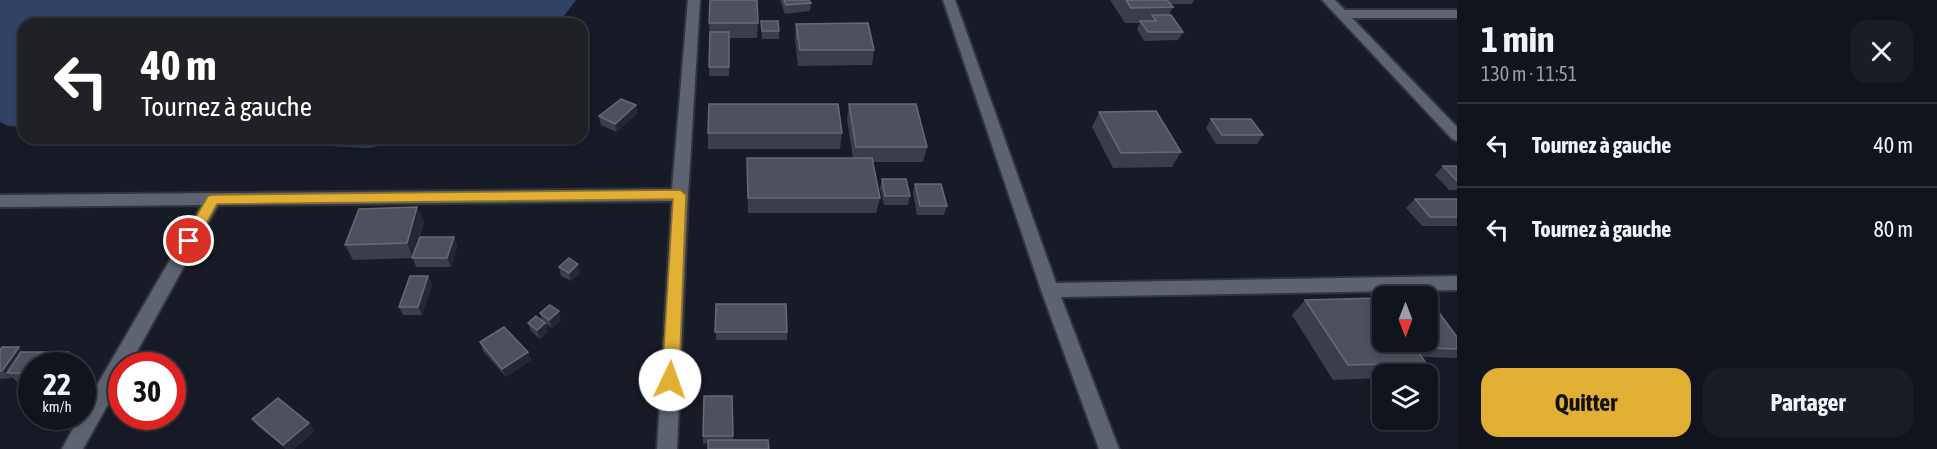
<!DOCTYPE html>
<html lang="fr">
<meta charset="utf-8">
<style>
body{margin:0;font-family:"Asap Condensed",sans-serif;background:#191d25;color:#f1f3f6;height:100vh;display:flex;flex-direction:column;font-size:22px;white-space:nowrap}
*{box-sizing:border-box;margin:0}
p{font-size:20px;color:#9c9ea3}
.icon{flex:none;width:33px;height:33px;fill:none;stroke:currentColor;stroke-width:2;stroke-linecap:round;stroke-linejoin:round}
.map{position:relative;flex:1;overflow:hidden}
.side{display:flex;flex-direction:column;background:#10141c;width:480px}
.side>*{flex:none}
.guide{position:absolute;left:18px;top:18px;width:570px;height:126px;border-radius:18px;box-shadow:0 3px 9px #0003,0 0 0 2px #30333b;background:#202124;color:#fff;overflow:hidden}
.needle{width:39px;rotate:180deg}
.fabs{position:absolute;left:1372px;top:286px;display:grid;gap:12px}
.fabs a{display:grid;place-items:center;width:66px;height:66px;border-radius:12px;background:#10141c;box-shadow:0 3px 9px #0003,0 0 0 2px #30333b;font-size:30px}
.speed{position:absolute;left:18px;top:352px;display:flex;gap:12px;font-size:30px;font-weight:700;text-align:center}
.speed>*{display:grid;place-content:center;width:78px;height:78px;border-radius:50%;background:#10141c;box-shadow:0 3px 9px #0003,0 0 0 2px #30333b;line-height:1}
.speed small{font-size:15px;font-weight:400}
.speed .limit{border:9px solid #d22;background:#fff;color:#111}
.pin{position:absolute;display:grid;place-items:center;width:51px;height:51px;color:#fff;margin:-26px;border:3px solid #fff;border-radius:50%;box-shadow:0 2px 6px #0007}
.me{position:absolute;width:66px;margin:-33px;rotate:3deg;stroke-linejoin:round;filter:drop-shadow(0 0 4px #0008)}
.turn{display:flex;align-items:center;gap:21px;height:126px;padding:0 24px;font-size:27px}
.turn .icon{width:78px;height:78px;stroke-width:2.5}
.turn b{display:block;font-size:42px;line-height:51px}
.round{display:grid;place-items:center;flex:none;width:63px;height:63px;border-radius:18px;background:#191d25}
.head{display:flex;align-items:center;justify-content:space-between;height:102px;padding:0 24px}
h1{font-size:36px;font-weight:700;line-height:45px}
.primary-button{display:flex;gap:12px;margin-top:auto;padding:12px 24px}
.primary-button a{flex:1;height:69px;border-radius:18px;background:#e1af34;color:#111;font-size:24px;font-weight:700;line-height:69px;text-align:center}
.primary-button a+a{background:#191d25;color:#f1f3f6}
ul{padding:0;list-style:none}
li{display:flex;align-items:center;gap:18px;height:84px;padding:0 24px;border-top:2px solid #30333b}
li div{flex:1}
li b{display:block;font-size:22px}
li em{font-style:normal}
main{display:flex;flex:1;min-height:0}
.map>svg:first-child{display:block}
.green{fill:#324267}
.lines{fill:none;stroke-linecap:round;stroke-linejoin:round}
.minor-casing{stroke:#32353d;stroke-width:4}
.minor{fill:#5d6370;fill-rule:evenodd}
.wall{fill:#393e4a}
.shaded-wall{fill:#232834}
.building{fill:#4d515d;stroke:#666a75;stroke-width:1.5}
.route{fill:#e1af34;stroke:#927222;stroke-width:1.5}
</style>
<main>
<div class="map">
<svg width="1457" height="449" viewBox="0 0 1457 449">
<rect width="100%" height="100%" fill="#161b26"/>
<g class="green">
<path d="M0,0H576L558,24H24V127L8,126L0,122Z"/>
<path d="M170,138H419L369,148Z"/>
</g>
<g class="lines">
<g class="minor-casing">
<g id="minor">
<path d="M688,0H700L688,195L677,449H657L672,201L218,205L129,366H122V379L83,449H62L79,417H82V411L202,205L0,207V195L672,189Z"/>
<path d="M943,0H955L1056,283L1457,276V290L1061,297L1119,449H1099L1041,290Z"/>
<path d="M1322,0H1335L1345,10H1457V18H1352L1457,127V141L1452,139Z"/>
</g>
</g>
<use href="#minor" class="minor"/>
</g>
<g class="wall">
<path d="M780,0H809L811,3L810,11L785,14Z"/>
<path d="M1110,0H1194L1192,4H1171L1173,7L1169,15L1183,32L1178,40L1144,41L1137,29L1140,23H1125Z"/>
<path d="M761,21L779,31V39H762Z"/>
<path d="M709,23H758L757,38H729V76H709L710,38Z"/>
<path d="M796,24L874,50L872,65L798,66L795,39Z"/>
<path d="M849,104L927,147L923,162H873L880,198L876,213H748L747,158H853L847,119Z"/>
<path d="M636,105L637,114L616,132L601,125L599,116Z"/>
<path d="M1099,112L1181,152L1172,167L1113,168L1092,127Z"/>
<path d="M1211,119L1263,135L1257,144H1216L1206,128Z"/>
<path d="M708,133H842L840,149H708Z"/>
<path d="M1443,166H1457V190H1449L1435,175Z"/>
<path d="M882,179L910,196L908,205H884L880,188Z"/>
<path d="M915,184L947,206L944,215H917L913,193Z"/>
<path d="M1415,199H1457V226H1422L1406,208Z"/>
<path d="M417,207L424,222L417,246L454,237L457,246L451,267H416L413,258L353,260L345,245Z"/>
<path d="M559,267L580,273L571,281L561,276Z"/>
<path d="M428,276L432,285L422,315H403L399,307Z"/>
<path d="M1305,300L1383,342H1428V307L1457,337V358L1422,357L1426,363L1412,375H1383V378L1333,380L1292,315Z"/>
<path d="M716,304L787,332V340H716Z"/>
<path d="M540,313L561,320L552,328L546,324L548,332L540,339L531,331L528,323L542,321Z"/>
<path d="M480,342L528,352L531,360L506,377L483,351Z"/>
<path d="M0,350L26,352H68L77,360L32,366V381L17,382L13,378L0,379Z"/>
<path d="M732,396L733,440L703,444V436Z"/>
<path d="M252,419L315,431L294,449H286L259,427Z"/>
</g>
<g class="shaded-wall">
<path d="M636,105L637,114L616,132L615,124Z"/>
<path d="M417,207L424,222L413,258L407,243Z"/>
<path d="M454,237L457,246L451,267L447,258Z"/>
<path d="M578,264L580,273L571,281L569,273Z"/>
<path d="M428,276L432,285L422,315L418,307Z"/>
<path d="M559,311L561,320L552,328L549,320Z"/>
<path d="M545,323L548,332L540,339L537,330Z"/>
<path d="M19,347L29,356L7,373L13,379L2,371Z"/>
<path d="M68,352L77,360L73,366H58Z"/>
<path d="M528,352L531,360L506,377L502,369Z"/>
<path d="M309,423L315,431L294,449H287L283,445Z"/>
</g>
<g class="building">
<path d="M710,0H757L758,23H709Z"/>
<path d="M784,0H809L811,3L786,5Z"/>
<path d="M1126,0H1167L1173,7L1131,8Z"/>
<path d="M1152,15H1171L1183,32H1148L1140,21H1156Z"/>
<path d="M761,21H778L779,31H762Z"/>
<path d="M868,23L874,50H800L796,24Z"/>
<path d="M710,32H729V67H709Z"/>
<path d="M621,99L636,105L615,124L599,116Z"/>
<path d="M709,104H838L842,133H708Z"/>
<path d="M849,104H916L927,147H856Z"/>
<path d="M1156,111L1181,152L1121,153L1099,112Z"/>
<path d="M1211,119H1251L1263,135H1222Z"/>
<path d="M747,158H872L880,198H748Z"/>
<path d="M1443,166H1457V181Z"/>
<path d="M882,179H906L910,196H885Z"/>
<path d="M915,184H941L947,206H920Z"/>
<path d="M1415,199H1457V217H1430Z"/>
<path d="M417,207L407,243L345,245L359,209Z"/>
<path d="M420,237H454L447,258H412Z"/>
<path d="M569,258L578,264L569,273L559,267Z"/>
<path d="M410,276H428L418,307H399Z"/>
<path d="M1378,298L1383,305V342H1411L1426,363L1348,365L1305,300Z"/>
<path d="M716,304H786L787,332H715Z"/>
<path d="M550,305L559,311L549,320L540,313Z"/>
<path d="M1428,307H1435L1457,337V349L1427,348L1423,342H1428V324H1432L1428,319Z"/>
<path d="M536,316L545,323L537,330L528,323Z"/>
<path d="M504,327L528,352L502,369L480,342Z"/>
<path d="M2,347H19L2,371H0V350Z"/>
<path d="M21,352H68L58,366H32V373H7Z"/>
<path d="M704,396H732L733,436H703Z"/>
<path d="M278,398L309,423L283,445L252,419Z"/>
<path d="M708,440H768L769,449H708Z"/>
</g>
<path class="route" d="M680,190L686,195L679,380L676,385L670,387L665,385L662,380L673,199L217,204L194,245L189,246L182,241L208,196L213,195Z"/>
</svg>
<div class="fabs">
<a><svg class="needle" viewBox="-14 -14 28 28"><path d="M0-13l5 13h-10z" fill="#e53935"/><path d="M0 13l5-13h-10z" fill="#9c9ea3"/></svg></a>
<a><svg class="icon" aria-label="layers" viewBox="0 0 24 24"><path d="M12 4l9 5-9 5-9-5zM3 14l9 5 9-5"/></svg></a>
</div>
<div class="speed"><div>22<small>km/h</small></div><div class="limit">30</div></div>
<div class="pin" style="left:189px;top:241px;background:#d93025"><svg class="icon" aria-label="arrive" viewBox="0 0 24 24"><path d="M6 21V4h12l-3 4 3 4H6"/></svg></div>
<svg class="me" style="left:670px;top:380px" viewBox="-20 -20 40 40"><circle r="19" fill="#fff"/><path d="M0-13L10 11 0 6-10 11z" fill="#e1af34"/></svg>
<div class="guide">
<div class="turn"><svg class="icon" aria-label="left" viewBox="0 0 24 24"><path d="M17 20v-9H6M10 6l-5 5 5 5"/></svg><div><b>40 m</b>Tournez à gauche</div></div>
</div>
</div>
<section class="side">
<div class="head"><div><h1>1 min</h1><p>130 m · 11:51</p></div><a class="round"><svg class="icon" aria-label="close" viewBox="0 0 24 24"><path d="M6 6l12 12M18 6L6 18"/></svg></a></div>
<ul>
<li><svg class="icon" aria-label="left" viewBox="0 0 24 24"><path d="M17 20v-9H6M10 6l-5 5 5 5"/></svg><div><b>Tournez à gauche</b></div><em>40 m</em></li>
<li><svg class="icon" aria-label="left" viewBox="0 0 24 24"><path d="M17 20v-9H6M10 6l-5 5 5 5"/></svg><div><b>Tournez à gauche</b></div><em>80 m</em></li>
</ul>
<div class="primary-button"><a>Quitter</a><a>Partager</a></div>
</section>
</main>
